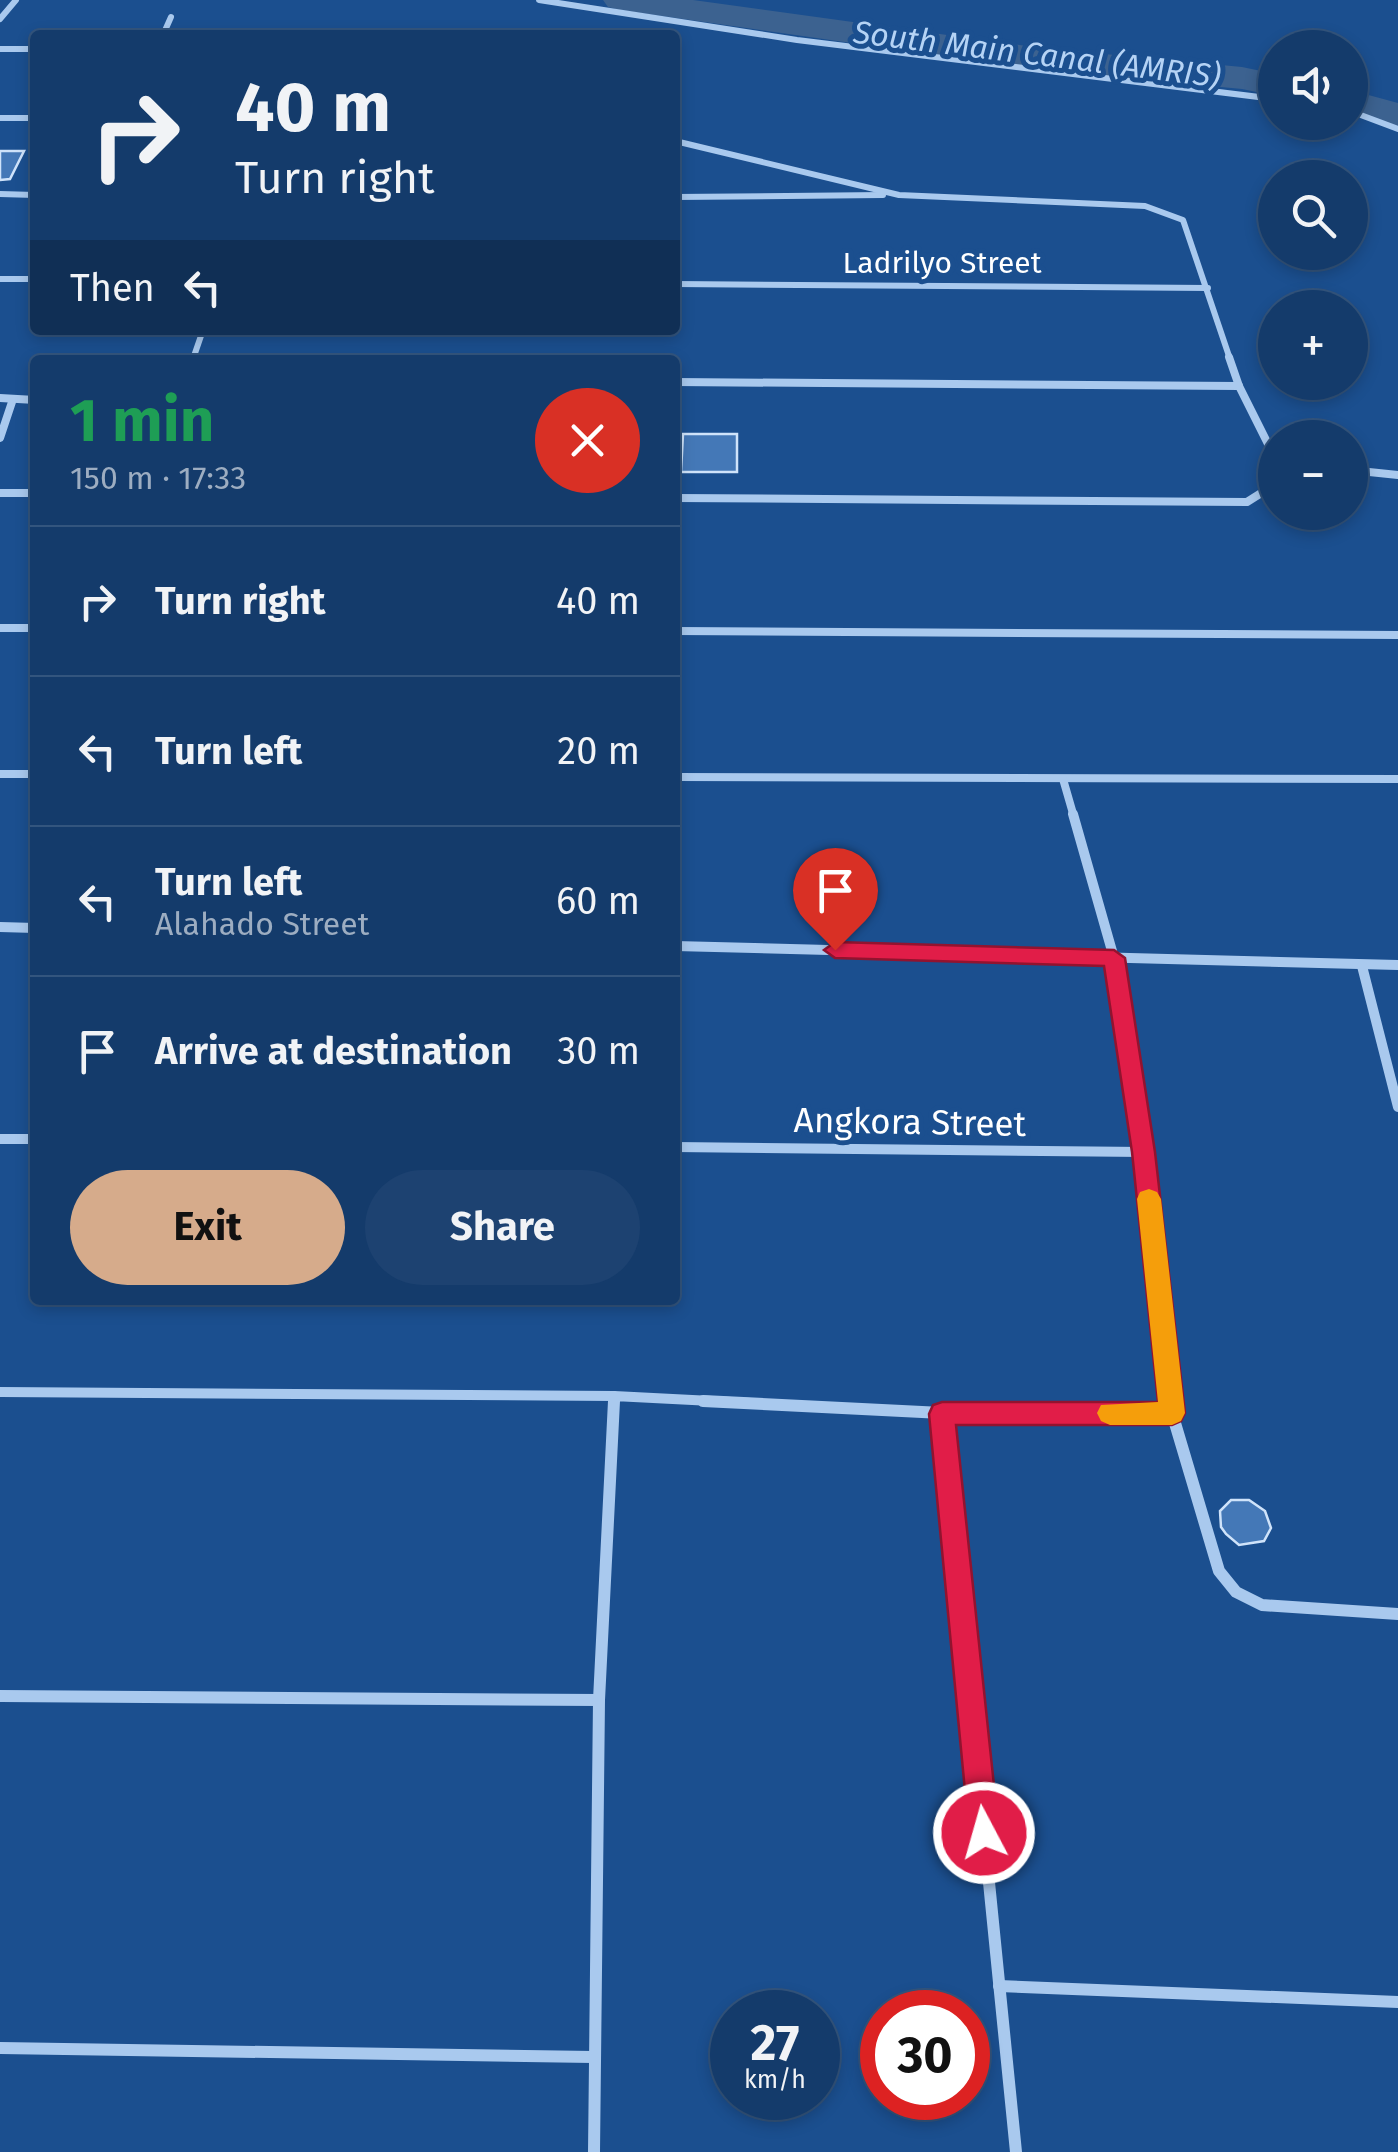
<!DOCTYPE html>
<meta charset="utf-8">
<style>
body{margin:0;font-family:"Fira Sans",sans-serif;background:#1d4271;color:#f1f3f6;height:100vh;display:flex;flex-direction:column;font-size:38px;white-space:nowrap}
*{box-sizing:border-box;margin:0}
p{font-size:32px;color:#9dadc1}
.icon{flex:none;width:55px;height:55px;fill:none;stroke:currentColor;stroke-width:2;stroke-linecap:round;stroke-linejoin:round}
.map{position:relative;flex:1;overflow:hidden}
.details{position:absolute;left:30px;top:355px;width:650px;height:950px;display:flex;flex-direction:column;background:#143b6b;border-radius:10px;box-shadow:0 5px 15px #0003,0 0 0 2px #33557e}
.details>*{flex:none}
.banner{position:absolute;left:30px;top:30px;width:650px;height:305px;border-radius:10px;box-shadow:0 5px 15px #0003,0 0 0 2px #33557e;background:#143b6b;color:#f1f3f6;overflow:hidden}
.tools{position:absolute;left:1258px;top:30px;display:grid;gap:20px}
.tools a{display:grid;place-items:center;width:110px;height:110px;border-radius:50%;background:#143b6b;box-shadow:0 5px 15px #0003,0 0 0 2px #33557e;font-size:50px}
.speed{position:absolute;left:710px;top:1990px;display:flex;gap:20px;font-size:50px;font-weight:700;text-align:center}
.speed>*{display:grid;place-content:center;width:130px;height:130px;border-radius:50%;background:#143b6b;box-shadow:0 5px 15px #0003,0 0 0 2px #33557e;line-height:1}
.speed small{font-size:25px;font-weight:400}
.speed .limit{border:15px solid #d22;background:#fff;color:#111}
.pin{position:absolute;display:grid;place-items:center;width:85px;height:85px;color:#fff;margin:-102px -42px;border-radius:50% 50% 50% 0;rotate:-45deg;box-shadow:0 0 10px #0007}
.pin .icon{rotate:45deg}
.me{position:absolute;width:110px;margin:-55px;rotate:354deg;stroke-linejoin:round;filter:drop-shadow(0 0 8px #0008)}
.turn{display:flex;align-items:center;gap:35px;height:210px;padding:0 40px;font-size:45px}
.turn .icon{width:130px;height:130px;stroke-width:2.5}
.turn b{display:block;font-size:70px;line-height:85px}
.then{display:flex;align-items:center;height:95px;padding:0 40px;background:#0003;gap:20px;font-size:38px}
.round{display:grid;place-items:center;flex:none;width:105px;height:105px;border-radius:52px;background:#1d4271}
.head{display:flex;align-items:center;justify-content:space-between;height:170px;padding:0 40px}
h1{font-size:60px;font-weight:700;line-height:75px;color:#1e9e55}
.primary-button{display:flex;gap:20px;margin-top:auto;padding:20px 40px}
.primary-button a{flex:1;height:115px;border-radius:60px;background:#d6ab8b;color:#111;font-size:40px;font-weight:700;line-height:115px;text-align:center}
.primary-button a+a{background:#1d4271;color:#f1f3f6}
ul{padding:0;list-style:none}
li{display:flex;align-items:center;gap:30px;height:150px;padding:0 40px;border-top:2px solid #33557e}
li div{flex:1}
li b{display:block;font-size:38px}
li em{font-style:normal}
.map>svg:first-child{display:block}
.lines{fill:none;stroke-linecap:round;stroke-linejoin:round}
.canal{fill:#3c6290;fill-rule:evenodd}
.building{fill:#4478b7;stroke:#cfe3fa;stroke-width:2.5}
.street-far3{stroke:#a9c9ee;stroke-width:6}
.street-far2{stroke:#a9c9ee;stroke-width:8}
.street-far1{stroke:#a9c9ee;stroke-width:10}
.street{stroke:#a9c9ee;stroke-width:12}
.route{fill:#e11d48;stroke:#92132f;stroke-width:2.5}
.slow{fill:#f59e0b}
.labels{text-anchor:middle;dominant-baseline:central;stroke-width:10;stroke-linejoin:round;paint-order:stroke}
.far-street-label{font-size:30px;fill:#fff;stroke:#1b4f8f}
.far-water-label{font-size:32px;font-style:italic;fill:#b5d3f5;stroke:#1b4f8f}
.street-label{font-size:35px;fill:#fff;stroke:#1b4f8f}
</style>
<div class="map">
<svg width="1398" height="2152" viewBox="0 0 1398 2152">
<rect width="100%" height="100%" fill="#1b4f8f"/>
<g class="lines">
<g class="canal">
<path d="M603,0H693L1041,48L1242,67L1275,74V96L1242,89L1041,70L620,10L608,7Z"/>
<path d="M1350,90L1398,103V126L1350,113Z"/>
</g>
</g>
<g class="building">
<path d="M0,151H24L10,179L0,180Z"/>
<path d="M683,434H737V472H681Z"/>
<path d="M1231,1500H1249L1265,1511L1271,1528L1264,1541L1239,1545L1226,1534L1221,1527L1220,1511Z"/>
</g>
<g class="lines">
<g class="street-far3">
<path d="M539,0L797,40L1275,99"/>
<path d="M0,19L16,0"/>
<path d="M163,35L171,17"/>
<path d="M0,49H35"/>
<path d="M1350,111L1398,129"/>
<path d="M0,118H35"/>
<path d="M675,141L899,195L1145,206L1183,220L1230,359"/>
<path d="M0,194L35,195"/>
<path d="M675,197L883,195"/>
<path d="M0,279H35"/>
<path d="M675,284L1208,288"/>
<path d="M193,359L203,330"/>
</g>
<g class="street-far2">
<path d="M1229,357L1239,386L1275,458"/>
<path d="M675,382L1239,386"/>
<path d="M0,398L35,400"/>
<path d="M0,438L13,399"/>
<path d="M1350,470L1398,475"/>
<path d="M0,493H35"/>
<path d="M675,498L1247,502L1266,490L1275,470"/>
<path d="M0,628H35"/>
<path d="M675,631L1398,635"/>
<path d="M0,774H35"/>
<path d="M675,777L1398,779"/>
<path d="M1063,779L1074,817"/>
</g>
<g class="street-far1">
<path d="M1073,814L1114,958L1144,1152L1171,1403"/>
<path d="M0,927L35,928"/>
<path d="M675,946L1398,965"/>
<path d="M1362,966L1398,1107"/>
<path d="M0,1139H35"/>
<path d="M675,1147L1144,1152"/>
<path d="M0,1392L614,1396"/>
<path d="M614,1403V1396L751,1403"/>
</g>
<g class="street">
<path d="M703,1401L942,1413H1172L1171,1401"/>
<path d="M942,1413L1016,2152"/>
<path d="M1172,1413L1219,1571L1236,1592L1262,1605L1398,1614"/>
<path d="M0,1696L599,1700"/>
<path d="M999,1986L1398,2002"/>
<path d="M0,2048L593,2057"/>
<path d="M594,2152L599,1700L614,1401"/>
</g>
</g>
<path class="route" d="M835,942L1114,950L1125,958L1155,1152L1185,1413L1181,1421L1172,1425H956L999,1833L994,1844L984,1848L973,1844L969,1833L929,1414L933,1405L942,1402H1158L1132,1152L1104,966L835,958L824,950Z"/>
<path class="slow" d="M1149,1189L1157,1192L1161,1199L1185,1413L1181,1421L1172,1425H1110L1101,1421L1097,1413L1101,1405L1158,1402L1137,1199L1140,1192Z"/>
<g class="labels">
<g class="far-street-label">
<text x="942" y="263">Ladrilyo Street</text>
</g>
<g class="far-water-label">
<text transform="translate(1037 54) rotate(7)">South Main Canal (AMRIS)</text>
</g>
<g class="street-label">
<text transform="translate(910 1122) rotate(1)">Angkora Street</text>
</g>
</g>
</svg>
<div class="tools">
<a><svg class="icon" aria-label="sound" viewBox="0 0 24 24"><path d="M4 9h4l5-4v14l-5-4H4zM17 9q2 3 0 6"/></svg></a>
<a><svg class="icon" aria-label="search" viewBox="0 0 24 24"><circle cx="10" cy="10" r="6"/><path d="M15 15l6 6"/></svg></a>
<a>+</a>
<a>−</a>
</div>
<div class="speed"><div>27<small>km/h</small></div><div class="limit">30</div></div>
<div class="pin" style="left:835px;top:950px;background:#d93025"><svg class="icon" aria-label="arrive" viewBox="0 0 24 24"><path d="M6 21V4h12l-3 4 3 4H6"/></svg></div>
<svg class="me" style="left:984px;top:1833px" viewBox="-20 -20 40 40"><circle r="17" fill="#e11d48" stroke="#fff" stroke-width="3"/><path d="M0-11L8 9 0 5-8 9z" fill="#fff"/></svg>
<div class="banner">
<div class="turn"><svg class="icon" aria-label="right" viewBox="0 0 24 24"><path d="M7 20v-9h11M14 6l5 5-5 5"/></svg><div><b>40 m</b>Turn right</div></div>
<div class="then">Then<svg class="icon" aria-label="left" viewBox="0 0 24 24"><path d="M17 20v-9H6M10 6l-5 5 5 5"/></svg></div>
</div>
<section class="details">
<div class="head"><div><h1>1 min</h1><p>150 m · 17:33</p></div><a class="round" style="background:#d93025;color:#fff"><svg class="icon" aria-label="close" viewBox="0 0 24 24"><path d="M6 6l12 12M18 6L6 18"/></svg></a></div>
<ul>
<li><svg class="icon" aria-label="right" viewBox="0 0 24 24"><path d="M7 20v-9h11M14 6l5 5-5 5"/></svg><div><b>Turn right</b></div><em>40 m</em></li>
<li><svg class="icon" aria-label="left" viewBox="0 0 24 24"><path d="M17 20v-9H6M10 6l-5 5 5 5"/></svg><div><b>Turn left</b></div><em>20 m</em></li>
<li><svg class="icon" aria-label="left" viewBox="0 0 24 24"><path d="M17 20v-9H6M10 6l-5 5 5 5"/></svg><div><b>Turn left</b><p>Alahado Street</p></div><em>60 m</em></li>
<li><svg class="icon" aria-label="arrive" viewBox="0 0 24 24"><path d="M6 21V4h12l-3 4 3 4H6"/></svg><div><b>Arrive at destination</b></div><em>30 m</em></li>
</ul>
<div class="primary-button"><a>Exit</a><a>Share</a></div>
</section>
</div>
